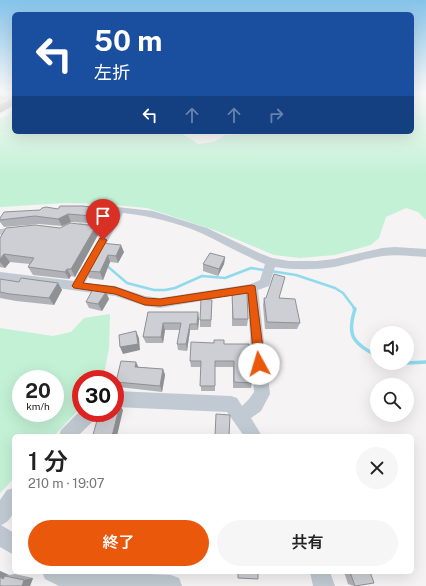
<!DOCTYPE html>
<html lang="ja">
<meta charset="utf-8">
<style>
body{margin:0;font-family:"Public Sans","Noto Sans JP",sans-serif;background:#f6f6f6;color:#222;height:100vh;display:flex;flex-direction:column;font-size:15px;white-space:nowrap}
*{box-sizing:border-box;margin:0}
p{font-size:13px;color:#767676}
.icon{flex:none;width:22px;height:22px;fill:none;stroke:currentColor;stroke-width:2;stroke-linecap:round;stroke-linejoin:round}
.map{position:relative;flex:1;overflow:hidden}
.details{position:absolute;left:12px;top:434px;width:402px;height:140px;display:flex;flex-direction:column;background:#fff;border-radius:6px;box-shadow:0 4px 16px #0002}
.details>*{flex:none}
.top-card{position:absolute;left:12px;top:12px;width:402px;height:122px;border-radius:6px;box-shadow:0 4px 16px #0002;background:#1a4fa0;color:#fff;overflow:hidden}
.fabs{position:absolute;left:370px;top:326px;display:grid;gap:8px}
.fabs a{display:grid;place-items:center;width:44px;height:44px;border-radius:50%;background:#fff;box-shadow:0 4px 16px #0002;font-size:20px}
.speed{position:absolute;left:12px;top:370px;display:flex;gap:8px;font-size:20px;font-weight:700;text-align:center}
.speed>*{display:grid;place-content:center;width:52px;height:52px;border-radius:50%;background:#fff;box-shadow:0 4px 16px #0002;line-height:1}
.speed small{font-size:10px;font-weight:400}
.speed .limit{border:6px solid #d22;background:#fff;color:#111}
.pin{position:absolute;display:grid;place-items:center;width:34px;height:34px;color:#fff;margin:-41px -17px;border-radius:50% 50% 50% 0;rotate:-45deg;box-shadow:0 0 4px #0007}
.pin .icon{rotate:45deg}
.me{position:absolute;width:44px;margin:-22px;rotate:354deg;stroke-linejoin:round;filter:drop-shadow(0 0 3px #0008)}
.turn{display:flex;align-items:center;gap:14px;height:84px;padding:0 16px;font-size:18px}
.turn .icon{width:52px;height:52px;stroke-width:2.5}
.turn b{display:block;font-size:28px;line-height:34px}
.lanes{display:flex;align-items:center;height:38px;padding:0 16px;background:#0003;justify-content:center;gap:20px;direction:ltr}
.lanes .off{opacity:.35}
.round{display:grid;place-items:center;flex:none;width:42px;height:42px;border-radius:21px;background:#f6f6f6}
.summary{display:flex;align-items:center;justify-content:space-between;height:68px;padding:0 16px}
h1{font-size:24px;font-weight:600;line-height:30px}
.button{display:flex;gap:8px;margin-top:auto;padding:8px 16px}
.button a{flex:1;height:46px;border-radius:24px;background:#ea580c;color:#fff;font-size:16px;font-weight:600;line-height:46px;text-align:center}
.button a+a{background:#f6f6f6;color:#222}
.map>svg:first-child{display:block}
.green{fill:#c3f1d5;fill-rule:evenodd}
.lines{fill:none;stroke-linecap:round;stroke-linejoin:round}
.stream-far1{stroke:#90daee;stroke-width:2.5}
.stream{stroke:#90daee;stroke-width:3.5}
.minor{fill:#c1cad2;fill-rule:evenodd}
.wall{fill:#b0b2b7}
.shaded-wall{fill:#909195}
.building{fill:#cdcfd5;stroke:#909195}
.route{fill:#ea580c;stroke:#983908}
</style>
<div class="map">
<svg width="426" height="586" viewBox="0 0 426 586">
<rect width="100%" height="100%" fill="#f5f3f3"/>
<g class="green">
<path d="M412,93H426V220L418,212L406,208L386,217L379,238L371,245L335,255L300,258L274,255L217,231L147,208L104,204L65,203L0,207V118L7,116L14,108V132H180L198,144L214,142L225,135L283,132H412Z"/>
<path d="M110,314L109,349L103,379H81V407L54,436H14V478L0,493V328L53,336L71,332L84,318ZM21,379H55V413H21Z"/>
</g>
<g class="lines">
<path class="stream-far1" d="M106,265L127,283L154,290H165L175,288L202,276L225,278L251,268L296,275L335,288L343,293L355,309"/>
<g class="stream">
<path d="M354,308L355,309C346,337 354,343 377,356"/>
<path d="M396,363H402"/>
<path d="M407,363L426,362"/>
</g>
<g class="minor">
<path d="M75,206H108L153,211L207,228L259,253L272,258L289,261H317L334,259L382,248L395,247L426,249V257C412,256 397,254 383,256C366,258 350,264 334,267C315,270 294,270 275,267L269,286L258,290L270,394L261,411L251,418L262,436H244L227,412L115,407V391L231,396L237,398L242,406L249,399L254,392L247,293L160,308L145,306L115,296L0,280V272L74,281L103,232L80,229L75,226L80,223L106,226L114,212L72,211L70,209ZM123,213C149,216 176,222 201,233C222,243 243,255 265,264L260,280L251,284L160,298L145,296L115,286L85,283Z"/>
<path d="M19,227L23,228L24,230L23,232L0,235V229Z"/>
<path d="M81,410V413H97L95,419L78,436H59L61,430Z"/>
<path d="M14,488C14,503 17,519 1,525L14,533V555L0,547V500L7,490Z"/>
<path d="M42,572H107L171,575L179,578L182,586H59L45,579Z"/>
<path d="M310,572H330L335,586H313Z"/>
</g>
</g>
<g class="wall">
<path d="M90,207L91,210L108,218L105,224L71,222L62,226L39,224L4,227L0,222V218L40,210Z"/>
<path d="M99,233L75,277L71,276L69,279L33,275L28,267L30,264L10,262L5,268L0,267V238Z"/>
<path d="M101,243L124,252L118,263L110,262L103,280L89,278L86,271Z"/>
<path d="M225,257L224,264L218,276L203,271V264Z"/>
<path d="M0,279L19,282L58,283L62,290L54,305L16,301L0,298Z"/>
<path d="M106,292L109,299L102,311L89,308L86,302Z"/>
<path d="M232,293L248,319L247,326H232Z"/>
<path d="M264,298H279L300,323L297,329H265L263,305Z"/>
<path d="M212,300L211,327H200V320Z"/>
<path d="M148,312L199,319L198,330H190L187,351L178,350L177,344L180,330H165L163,343H146L143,337Z"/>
<path d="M224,344L252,383L251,388H233V367H215V391H201V367H191L190,361Z"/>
<path d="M138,367L163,369L165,375L162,392L119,387L116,382Z"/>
<path d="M0,571L9,575L15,574L33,578L30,586H0Z"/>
<path d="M344,572H370L356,586H354L348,584Z"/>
</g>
<g class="shaded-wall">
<path d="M1,93H7L3,100L0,102V94Z"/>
<path d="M14,98V105L0,113V105Z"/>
<path d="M106,211L108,218L105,224L103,217Z"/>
<path d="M68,214L71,222L62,226L58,219Z"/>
<path d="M96,226L99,233L75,277L71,269Z"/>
<path d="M121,245L124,252L118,263L116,256Z"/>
<path d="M4,254L10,262L5,268L0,262V259Z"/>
<path d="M108,255L110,262L103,280L100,272Z"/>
<path d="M225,257L224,264L218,276L219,269Z"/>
<path d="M67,269L71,276L69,279L65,272Z"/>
<path d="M58,283L62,290L54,305L49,298Z"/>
<path d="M106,292L109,299L102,311L98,304Z"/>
<path d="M198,312L199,319L198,330L197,324Z"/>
<path d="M163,323L165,330L163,343L161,337Z"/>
<path d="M190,324V330L187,351L186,344Z"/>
<path d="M136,331L139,338L140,350L123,354L120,347Z"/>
<path d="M136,362L139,368L135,367Z"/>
<path d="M163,369L165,375L162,392L160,386Z"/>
<path d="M120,405L123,410L117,436H112Z"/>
<path d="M0,571L9,575L5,576L3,579L0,577Z"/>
<path d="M33,578L30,586H22L24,580Z"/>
</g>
<g class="building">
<path d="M10,93H14V98L0,105V100L6,98Z"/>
<path d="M60,206H83L90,207L88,209L106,211L103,217L68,214L58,219L35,216L0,220V218L4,212L40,210L42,208L46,207L58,209Z"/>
<path d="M70,223L96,226L71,269H67L65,272L28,267L34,258L4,254L0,259V238L6,228L35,225L60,228Z"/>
<path d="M101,243L121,245L116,256L108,255L100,272L86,271Z"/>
<path d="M210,253L225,257L219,269L203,264Z"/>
<path d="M274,274L285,277L279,298L295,299L300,323L267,322L264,298H266Z"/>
<path d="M21,278L58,283L49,298L10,294L0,292V279L19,282Z"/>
<path d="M93,289L106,292L98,304L86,302Z"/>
<path d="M232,293H247L248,319H233Z"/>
<path d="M201,299L212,300L211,320H200Z"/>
<path d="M148,312H198L197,324H190L186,344H177L181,323H163L161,337H143Z"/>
<path d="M136,331L138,344L120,347L119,335Z"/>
<path d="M214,340H224V344H249L252,383L234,382V361H215V386H200L201,361H190L191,342L214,343Z"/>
<path d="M121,361L136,362L135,367L163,369L160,386L116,382Z"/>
<path d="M115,405H120L112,436H91L93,435L99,413H115Z"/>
<path d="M216,414L230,415L229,436H215Z"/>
<path d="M70,435L87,436H70Z"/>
<path d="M238,572H258V579L238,578Z"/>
<path d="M282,572H306V573Z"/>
<path d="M350,572H370L374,583L355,586Z"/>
<path d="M5,576L24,580L22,586H0V577L3,579Z"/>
</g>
<linearGradient id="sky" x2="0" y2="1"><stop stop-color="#85c3ea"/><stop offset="0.53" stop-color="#fafafa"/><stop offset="1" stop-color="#fafafa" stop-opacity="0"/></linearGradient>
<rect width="426" height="175" fill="url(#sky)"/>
<path class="route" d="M100,238H103L107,240L83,283L115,287L146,298L160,299L252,285L255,286L265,364L263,368L259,369L255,368L254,364L248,293L160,306L145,305L115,294L74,288L72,286Z"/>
</svg>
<div class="fabs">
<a><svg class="icon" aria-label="sound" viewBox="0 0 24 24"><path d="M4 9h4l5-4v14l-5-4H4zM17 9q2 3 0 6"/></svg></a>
<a><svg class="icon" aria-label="search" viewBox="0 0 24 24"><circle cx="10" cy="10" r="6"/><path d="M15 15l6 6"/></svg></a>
</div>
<div class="speed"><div>20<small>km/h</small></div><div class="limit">30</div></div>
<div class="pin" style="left:103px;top:240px;background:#d93025"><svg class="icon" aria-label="arrive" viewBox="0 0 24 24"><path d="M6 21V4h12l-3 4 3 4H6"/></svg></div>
<svg class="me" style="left:259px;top:364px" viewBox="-20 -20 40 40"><circle r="19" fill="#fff"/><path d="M0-13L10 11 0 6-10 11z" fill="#ea580c"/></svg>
<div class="top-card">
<div class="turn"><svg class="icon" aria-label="left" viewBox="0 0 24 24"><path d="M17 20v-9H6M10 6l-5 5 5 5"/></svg><div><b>50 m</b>左折</div></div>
<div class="lanes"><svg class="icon" aria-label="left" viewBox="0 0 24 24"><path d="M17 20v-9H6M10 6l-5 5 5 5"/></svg><svg class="icon off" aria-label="ahead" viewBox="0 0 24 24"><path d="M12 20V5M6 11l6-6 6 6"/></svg><svg class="icon off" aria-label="ahead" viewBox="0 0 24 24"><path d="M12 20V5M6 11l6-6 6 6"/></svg><svg class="icon off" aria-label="right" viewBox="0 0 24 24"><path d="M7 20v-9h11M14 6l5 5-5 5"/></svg></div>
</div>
<section class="details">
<div class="summary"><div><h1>1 分</h1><p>210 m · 19:07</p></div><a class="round"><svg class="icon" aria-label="close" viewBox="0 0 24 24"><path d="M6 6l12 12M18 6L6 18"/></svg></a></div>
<div class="button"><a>終了</a><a>共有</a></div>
</section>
</div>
